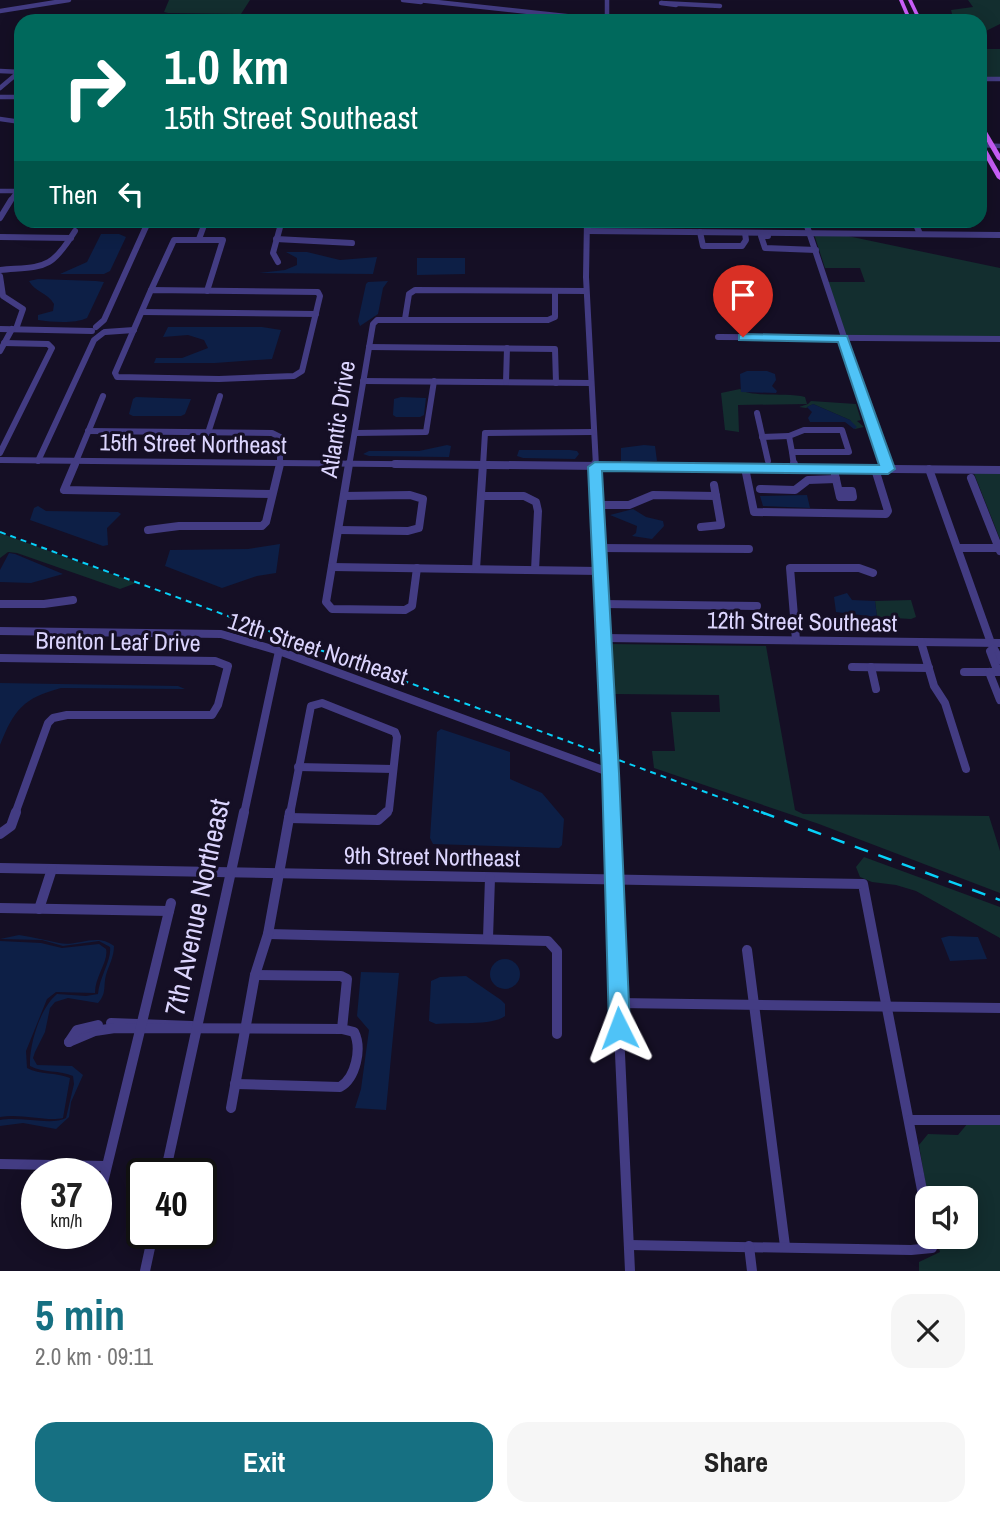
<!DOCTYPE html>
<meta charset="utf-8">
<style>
body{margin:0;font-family:"Archivo Narrow",sans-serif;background:#f6f6f6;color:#222;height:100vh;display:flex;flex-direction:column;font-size:26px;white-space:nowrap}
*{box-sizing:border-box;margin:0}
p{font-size:23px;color:#767676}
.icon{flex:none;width:38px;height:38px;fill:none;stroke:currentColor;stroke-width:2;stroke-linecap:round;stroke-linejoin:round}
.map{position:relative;height:1271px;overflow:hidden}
.drawer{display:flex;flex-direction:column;background:#fff;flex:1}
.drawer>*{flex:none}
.banner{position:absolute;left:14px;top:14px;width:973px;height:214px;border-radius:21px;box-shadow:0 4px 18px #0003;background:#00695c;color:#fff;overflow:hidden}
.tools{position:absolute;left:915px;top:1186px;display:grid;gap:14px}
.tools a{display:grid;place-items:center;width:63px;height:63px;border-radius:14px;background:#fff;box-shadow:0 4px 18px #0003;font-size:35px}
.speed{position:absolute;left:21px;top:1158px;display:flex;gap:14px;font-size:35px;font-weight:700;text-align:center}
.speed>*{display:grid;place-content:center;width:91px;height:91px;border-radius:50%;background:#fff;box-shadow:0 4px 18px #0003;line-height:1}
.speed small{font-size:18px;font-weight:400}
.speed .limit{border:4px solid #111;border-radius:10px;background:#fff;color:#111}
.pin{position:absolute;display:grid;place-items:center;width:60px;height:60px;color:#fff;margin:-72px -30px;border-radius:50% 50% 50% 0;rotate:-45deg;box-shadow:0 0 7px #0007}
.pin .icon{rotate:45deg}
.me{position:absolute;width:77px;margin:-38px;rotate:357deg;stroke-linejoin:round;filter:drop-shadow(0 0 5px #0008)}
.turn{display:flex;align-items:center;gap:24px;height:147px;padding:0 35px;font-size:32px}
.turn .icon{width:91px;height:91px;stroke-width:2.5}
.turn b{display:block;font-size:49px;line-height:60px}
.then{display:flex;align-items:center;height:66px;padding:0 35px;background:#0003;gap:14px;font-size:26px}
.round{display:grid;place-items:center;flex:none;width:74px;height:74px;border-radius:21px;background:#f6f6f6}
.summary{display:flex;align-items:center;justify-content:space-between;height:119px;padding:0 35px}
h1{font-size:42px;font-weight:700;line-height:52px;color:#167082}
.action{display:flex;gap:14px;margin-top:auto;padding:14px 35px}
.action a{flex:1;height:80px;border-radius:21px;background:#167082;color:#fff;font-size:28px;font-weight:700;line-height:80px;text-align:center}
.action a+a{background:#f6f6f6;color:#222}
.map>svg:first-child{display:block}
.green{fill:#132e2f}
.water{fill:#0d1f46}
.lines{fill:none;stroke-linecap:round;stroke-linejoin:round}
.minor-far3{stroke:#433c83;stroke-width:4.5}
.minor-far2{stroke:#433c83;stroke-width:6}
.minor-far1{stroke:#433c83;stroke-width:8}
.minor{stroke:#433c83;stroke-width:10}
.major{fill:#cb5ffb;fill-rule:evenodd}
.rail-far1{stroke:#07d0f8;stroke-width:2;stroke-dasharray:6 5;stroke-linecap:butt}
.rail{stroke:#07d0f8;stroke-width:2.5;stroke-dasharray:14 11;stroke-linecap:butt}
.route{fill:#4fc3f7;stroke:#337fa1;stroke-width:2}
.labels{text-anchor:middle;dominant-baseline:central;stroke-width:6;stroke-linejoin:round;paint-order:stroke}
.street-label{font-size:24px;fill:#dcd5fe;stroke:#150f25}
.near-street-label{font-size:28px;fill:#dcd5fe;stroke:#150f25}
</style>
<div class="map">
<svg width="1000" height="1271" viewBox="0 0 1000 1271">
<rect width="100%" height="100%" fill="#150f25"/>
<g class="green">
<path d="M169,0H250L241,14L168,13L164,12Z"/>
<path d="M968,0H1000V24L980,34V21H930L952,14L951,10L973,7Z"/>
<rect x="980" y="49" width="20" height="29"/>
<path d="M814,234H838L1000,268V337L846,336L828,282H865L860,268H825Z"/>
<path d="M740,389C750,398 788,392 805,397L807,404L738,405L739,432L725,430L721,393Z"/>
<path d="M811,401L856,404L861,420L857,421L864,427L855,429L850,420L813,404L806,408L799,407L808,404Z"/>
<path d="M973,471H1000V539Z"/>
<path d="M0,533L136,583L120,589L17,553L8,552L0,558Z"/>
<path d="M911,600L916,617L911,619L877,617L875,601Z"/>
<path d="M610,644L766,646L795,810L803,814L989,816L1000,851V893L819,824L654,768L652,751H675L671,712H720L719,695L613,694Z"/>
<path d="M864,857L1000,907V938L916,891L896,885L872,882L860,877L856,867Z"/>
<path d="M968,1123L1000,1124V1271H919V1262L940,1252L936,1237H966V1199H928L919,1145L928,1134L958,1135Z"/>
</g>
<g class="water">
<path d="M101,234H119L126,237L110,271L104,274H60L87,262Z"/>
<path d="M286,252H307L340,260L377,257L373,274L259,273L285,270L297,265V258Z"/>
<path d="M417,258H465V274L417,275Z"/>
<path d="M38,279L96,281L104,282L87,318C74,324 52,322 38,320V315L53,311L54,304C48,293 35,292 29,281Z"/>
<path d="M388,281L383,288L378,314L360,326L358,321L366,284L368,282Z"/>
<path d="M168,327H262L281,330L272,359L215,363H154L156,358H182L208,348L204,340L188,335L163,337Z"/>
<path d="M747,371H767L775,374L776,380L772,386L777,391L776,393L741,392L740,374Z"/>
<path d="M136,397L191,399L185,414L181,416H133L129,414L133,399Z"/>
<path d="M401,397L426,398L424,415L420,417H396L393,415L394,399Z"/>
<path d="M813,404L850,420L857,427L854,429L845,422H810L808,418L812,412L807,407Z"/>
<path d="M447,445L451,446L449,457H446L369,456L363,454L369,451H419Z"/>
<path d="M644,445L655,446L657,461L625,463L621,461V448Z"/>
<path d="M519,450H570L577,451L579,454L575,459L523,458L517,456Z"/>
<path d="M807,495L810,508L763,506L760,496Z"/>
<path d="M38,506L46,511L118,512L121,514L107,528L108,545L103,546L30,520L34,508Z"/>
<path d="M633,509L646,517L663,521L664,526L652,539L632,536L636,533L637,526L610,515Z"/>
<path d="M280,544L276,573L257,576L222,588L165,566L170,550L248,549Z"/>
<path d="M9,553L15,554L63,574L31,583L0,582V570Z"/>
<path d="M847,593L852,600L875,601L877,617L836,612L834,597Z"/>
<path d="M0,683L178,686L185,689L61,688C23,698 14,710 0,745Z"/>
<path d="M441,729L510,752V779L542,793L564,819L562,845L559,848L433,844L430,838L437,732Z"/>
<path d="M19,935C33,937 45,940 59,943C77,947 97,932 114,946C114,957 109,965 106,975C103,987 107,993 98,1003L68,998L55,1002L50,1008L45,1032L35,1052L33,1058L37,1065L72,1066L83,1075L71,1102L69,1117L56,1129L23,1123L0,1126V1120C20,1116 52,1126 66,1118L74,1084L73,1076C60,1070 43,1073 30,1066C29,1045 40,1008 57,994L86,996L98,994C99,978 112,959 110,947L99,941L63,946L42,940L0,939Z"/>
<path d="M949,936L978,937L987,959L950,961L941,938Z"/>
<path d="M0,941L41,943L62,948L99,944L106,949C109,961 95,976 95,993L56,992L47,999L26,1051L27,1068C40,1075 56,1072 70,1078L63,1118C47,1122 21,1113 0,1117Z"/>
<circle cx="505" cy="974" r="15"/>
<path d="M361,972L399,973L386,1110L355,1108L361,1089L369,1030L357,1016Z"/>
<path d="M466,976L501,1000L505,1004V1016C492,1026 454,1022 436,1024L429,1021L431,981L440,977Z"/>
</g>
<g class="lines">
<g class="minor-far3">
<path d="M403,0L421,2"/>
<path d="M418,0L575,17L918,21"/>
<path d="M607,0V19"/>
<path d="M676,5L661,3L720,6"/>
<path d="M0,11L69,0"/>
<path d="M0,71L21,72"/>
<path d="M980,79H1000"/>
<path d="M0,88L19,72"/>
<path d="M0,97H21"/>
<path d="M0,119L21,122"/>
<path d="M980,145L1000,146"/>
<path d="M0,191H21"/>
<path d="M10,201L17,191"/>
</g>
<g class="minor-far2">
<path d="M0,218L11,200"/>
<path d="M587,220L586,277L596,466"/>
<path d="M805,220L887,466"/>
<path d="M914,220L920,234"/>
<path d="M587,231L1000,235"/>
<path d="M700,232L703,246H742L746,240L745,233"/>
<path d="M768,236H761L765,248L816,250"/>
<path d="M0,237L71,238"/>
<path d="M199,239L206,220"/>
<path d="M276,239L352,243"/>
<path d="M278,262L273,253L282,220"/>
<path d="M0,270C45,266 50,271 75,231"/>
<path d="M0,276L3,296L23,309L16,329"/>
<path d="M151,290L318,292L320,296L302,371L294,376L219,379L117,377L115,373Z"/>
<path d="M151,290L174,240H223L207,291"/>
<path d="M142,312L316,314"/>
<path d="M405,319L409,294L415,290L586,291"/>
<path d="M96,327L104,320L149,220"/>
<path d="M0,329L92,331"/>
<path d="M105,332L134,330"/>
<path d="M718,337L1000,339"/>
<path d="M369,347L555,349L556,383"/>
<path d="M0,351L12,329"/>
<path d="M363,381L591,383"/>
<path d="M506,382L507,348"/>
<path d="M757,413L768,461"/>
<path d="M804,430H842L849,452H792L789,436Z"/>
<path d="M88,431L272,433L280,437V466"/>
<path d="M208,433L220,396"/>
<path d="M355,433L426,432L434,381"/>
<path d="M762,437L789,436"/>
<path d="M792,452L794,466"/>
<path d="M0,453L52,348L48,344L4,343"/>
<path d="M0,460L570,466"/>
<path d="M38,461L94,340L103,333"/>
<path d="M74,466L103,396"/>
<path d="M349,466L373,324L377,320H548L555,317V291"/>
<path d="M483,466L485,433L593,432"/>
</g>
<g class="minor-far1">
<path d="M75,464L64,490L272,494"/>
<path d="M349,464L326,602L332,609L405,610L412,606L417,568"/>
<path d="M395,464L1000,470"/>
<path d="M595,464L611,814"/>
<path d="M794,464L795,469"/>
<path d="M886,464L888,469"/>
<path d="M745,468L754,512L886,514L888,511L875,469"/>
<path d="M929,469L991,643L1000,660"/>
<path d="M835,475L840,497H853L852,491H839"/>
<path d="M971,478L1000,551"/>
<path d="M760,489L795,490L808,480L836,479"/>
<path d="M481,496H524L536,502L538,511L535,570"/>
<path d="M597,505H629L653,495L716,496"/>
<path d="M701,527L721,525L714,485"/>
<path d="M148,530L179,526H262L266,522L280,464"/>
<path d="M339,530L408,531L419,528L423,499L410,495L344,496"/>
<path d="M599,548L749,549"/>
<path d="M958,548H999"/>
<path d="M332,567L600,571"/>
<path d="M476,569L483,464"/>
<path d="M0,604H44L73,600"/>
<path d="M602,604L757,606"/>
<path d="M0,631L221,634L279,651L611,773"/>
<path d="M604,638L1000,643"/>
<path d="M796,640L790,568H859L873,573"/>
<path d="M921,642L934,686L945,703L966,769"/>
<path d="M993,649L990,651L996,667L1000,669"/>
<path d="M0,658L215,661L228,666L218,705L212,715H67L53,718L48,723L15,814"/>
<path d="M852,667L929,668"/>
<path d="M871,667L876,689"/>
<path d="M964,672H1000"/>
<path d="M989,672L1000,700"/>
<path d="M298,767L393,769"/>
<path d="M244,814L279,651"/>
<path d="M290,814L311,706L322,703L395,732L397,737L389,810L385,814"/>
</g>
<g class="minor">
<path d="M611,812L612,880L630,1271"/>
<path d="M289,818L378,820L387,812"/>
<path d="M289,818L290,812"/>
<path d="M0,834L11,826L16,812"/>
<path d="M0,868L863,884L928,1221"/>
<path d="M0,908L169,911"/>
<path d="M39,909L52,869"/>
<path d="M268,934L548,941L557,951V1034"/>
<path d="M488,938L490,878"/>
<path d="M747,950L785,1246"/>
<path d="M618,1003L1000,1008"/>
<path d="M111,1023L192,1026"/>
<path d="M69,1042L95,1031L115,1028L342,1029"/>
<path d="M69,1042L77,1030L98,1025"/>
<path d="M235,1084L340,1087C356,1078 362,1048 354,1032L342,1029L347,979L341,976L255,975"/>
<path d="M231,1108L255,975L268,934L289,818"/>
<path d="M909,1120H1000"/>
<path d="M0,1164L105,1166"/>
<path d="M165,1174L244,812"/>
<path d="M98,1203L171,903"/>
<path d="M629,1245L911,1250L932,1248L930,1237"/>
<path d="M749,1246L752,1271"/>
<path d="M145,1271L153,1234"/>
</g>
<g class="major">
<path d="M899,0H903L912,21H908Z"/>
<path d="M908,0H912L922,21H918Z"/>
<path d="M980,123L983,125L1000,154V161L997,159L980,130Z"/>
<path d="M980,141L983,143L1000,173V180L997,178L980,148Z"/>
</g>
<path class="rail-far1" d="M0,532L765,814"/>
<path class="rail" d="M761,812L1000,900"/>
</g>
<path class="route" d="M743,334L847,336L895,469L888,474L602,471L619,773L630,1028L627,1034L619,1036L612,1034L609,1028L602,773L588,467L595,462L879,465L838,342L739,340V335Z"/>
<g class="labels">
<g class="street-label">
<text transform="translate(337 419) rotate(-81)">Atlantic Drive</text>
<text transform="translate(193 443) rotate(1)">15th Street Northeast</text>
<text transform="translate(802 621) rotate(1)">12th Street Southeast</text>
<text transform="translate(118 641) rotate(1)">Brenton Leaf Drive</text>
<text transform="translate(318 648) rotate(18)">12th Street Northeast</text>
<text transform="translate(432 856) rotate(1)">9th Street Northeast</text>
</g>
<g class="near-street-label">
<text transform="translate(197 907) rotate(-78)">7th Avenue Northeast</text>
</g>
</g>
</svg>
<div class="tools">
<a><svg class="icon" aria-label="sound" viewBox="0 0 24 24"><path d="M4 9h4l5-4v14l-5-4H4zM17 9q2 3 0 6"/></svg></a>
</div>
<div class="speed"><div>37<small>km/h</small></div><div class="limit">40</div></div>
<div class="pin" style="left:743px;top:337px;background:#d93025"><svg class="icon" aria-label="arrive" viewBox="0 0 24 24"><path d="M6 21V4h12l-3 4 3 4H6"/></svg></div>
<svg class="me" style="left:619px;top:1028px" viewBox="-20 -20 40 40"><path d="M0-17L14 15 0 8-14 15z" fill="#4fc3f7" stroke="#fff" stroke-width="4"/></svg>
<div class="banner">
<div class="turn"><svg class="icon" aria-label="right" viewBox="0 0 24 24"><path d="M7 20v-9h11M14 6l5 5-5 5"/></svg><div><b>1.0 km</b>15th Street Southeast</div></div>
<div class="then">Then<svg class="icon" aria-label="left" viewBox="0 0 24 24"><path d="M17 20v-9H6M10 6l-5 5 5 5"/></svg></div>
</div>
</div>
<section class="drawer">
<div class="summary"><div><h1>5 min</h1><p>2.0 km · 09:11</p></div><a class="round"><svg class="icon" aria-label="close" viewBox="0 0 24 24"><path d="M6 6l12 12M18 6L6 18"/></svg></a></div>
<div class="action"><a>Exit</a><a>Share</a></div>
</section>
